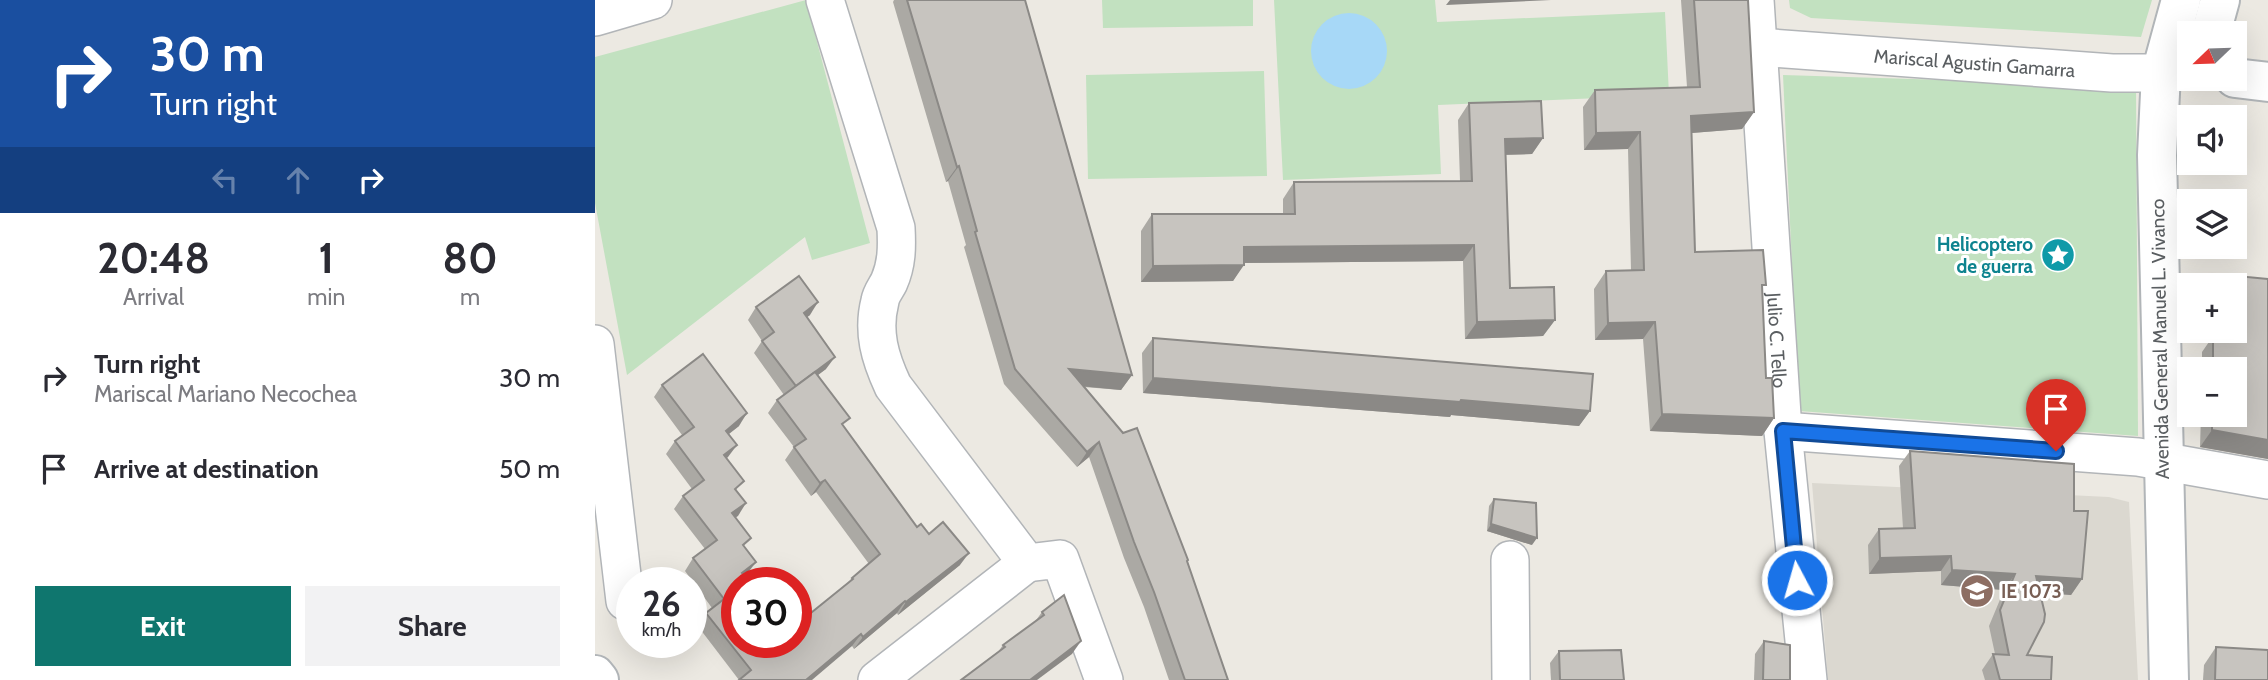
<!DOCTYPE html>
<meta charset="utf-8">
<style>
body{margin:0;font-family:Cabin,sans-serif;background:#f2f2f3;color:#2b2b33;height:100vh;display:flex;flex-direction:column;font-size:26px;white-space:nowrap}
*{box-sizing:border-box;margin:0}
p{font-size:23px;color:#7c7c81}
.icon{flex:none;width:38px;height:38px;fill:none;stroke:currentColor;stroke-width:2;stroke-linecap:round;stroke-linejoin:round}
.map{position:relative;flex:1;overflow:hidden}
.side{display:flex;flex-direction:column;background:#fff;width:595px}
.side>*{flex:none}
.guide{background:#1a4fa0;color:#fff;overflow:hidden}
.needle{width:46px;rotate:247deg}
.fabs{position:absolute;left:1582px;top:21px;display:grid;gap:14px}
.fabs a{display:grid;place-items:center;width:70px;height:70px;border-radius:0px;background:#fff;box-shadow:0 7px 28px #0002;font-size:35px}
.speed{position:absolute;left:21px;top:567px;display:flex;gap:14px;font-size:35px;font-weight:700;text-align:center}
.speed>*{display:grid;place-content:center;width:91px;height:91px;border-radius:50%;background:#fff;box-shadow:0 7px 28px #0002;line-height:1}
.speed small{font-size:18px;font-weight:400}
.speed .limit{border:10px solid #d22;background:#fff;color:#111}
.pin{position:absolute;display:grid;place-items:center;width:60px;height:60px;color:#fff;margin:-72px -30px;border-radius:50% 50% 50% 0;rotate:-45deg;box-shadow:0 0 7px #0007}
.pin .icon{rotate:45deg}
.me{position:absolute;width:77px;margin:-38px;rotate:354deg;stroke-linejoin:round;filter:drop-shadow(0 0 5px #0008)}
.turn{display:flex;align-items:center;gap:24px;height:147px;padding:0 35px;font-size:32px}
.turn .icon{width:91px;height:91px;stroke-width:2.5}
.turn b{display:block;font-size:49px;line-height:60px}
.lanes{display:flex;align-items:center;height:66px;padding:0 35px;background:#0003;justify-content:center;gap:35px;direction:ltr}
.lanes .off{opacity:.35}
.eta{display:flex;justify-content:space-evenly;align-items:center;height:119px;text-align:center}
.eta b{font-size:42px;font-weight:700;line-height:49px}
.action{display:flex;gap:14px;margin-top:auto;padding:14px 35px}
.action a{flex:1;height:80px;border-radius:0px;background:#0f766e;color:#fff;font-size:28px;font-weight:700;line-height:80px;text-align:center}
.action a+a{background:#f2f2f3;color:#2b2b33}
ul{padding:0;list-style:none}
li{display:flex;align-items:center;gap:21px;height:91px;padding:0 35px}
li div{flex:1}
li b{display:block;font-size:26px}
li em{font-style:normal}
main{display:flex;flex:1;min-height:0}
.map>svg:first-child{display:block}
.education{fill:#dbd8d0}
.green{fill:#c2e1c0}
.water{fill:#a7d8f7}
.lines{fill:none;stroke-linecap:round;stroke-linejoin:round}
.street-casing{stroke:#b2b5b8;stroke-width:40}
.secondary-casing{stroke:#b1b5b8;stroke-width:42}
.street{stroke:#fff;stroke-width:37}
.secondary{stroke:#fff;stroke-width:38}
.wall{fill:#aba9a4}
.shaded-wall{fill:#8b8986}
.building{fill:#c7c4bf;stroke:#8b8986;stroke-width:2}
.route-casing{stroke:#114b97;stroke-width:18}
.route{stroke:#1a73e8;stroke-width:12}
.labels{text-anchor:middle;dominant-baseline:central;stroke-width:6;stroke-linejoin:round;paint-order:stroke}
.street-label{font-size:19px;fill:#5a5e61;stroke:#fff}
.culture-label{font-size:19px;font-weight:bold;fill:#0d838f;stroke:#fff;text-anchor:end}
.education-label{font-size:19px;font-weight:bold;fill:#785e54;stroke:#fff;text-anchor:start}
</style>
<main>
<section class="side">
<div class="guide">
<div class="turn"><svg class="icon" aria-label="right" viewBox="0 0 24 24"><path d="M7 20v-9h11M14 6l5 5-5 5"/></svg><div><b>30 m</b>Turn right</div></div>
<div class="lanes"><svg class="icon off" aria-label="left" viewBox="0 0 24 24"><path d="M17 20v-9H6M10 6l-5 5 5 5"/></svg><svg class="icon off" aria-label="ahead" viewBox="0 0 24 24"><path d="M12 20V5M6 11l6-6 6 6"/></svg><svg class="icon" aria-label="right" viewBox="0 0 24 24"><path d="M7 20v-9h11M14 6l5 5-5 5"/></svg></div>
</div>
<div class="eta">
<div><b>20:48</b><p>Arrival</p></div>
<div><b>1</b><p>min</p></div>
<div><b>80</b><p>m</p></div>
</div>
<ul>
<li><svg class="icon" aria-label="right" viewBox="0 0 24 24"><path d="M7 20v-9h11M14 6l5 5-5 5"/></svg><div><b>Turn right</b><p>Mariscal Mariano Necochea</p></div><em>30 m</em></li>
<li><svg class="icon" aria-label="arrive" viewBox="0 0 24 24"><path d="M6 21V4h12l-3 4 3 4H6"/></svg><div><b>Arrive at destination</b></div><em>50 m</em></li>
</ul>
<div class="action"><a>Exit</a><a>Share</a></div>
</section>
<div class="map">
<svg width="1673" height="680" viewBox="0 0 1673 680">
<rect width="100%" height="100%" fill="#ece9e2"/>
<path class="education" d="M1217,483L1514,497L1534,502L1543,680H1233Z"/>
<g class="green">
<path d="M211,0L275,243L217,260L210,237L32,375L0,203V57Z"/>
<path d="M507,0H658V26L508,28Z"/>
<path d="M679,0H840L842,22L1070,12L1074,95L843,105L846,174L688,180Z"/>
<path d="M1194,0H1557L1546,37L1216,18L1195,8Z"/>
<path d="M669,71L672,176L493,179L491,75Z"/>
<path d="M1188,75L1541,86L1543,436L1204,411Z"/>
</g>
<circle class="water" cx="754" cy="51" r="38"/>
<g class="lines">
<g class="street-casing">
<g id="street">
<path d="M230,0L301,228C302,247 302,264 294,282C291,288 286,294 285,301C277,332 285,358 298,386L432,563L465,559L509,680"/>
<path id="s1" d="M1160,0L1188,431L1213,680"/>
<path d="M0,17L58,0"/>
<path id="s2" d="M1163,47L1517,73H1566"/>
<path d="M0,344L30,601"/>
<path d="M1188,431L1543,457L1673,480"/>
<path d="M915,560L916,680"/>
<path d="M282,680L432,563"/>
</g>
</g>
<g class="secondary-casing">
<g id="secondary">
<path d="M1616,33L1625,0"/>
<path d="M1640,78L1673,82"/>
<path d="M0,675L4,680"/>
<path d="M1574,680L1562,155L1566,73L1586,0"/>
</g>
</g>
<use href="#street" class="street"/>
<use href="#secondary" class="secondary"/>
</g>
<g class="wall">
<path d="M299,0H430L537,375L526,390L489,387L592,562L633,680H574L549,607L529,558L494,457L482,467L409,384L369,247L371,245L353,181L351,182L298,2Z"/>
<path d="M1086,0H1153L1159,112L1147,129L1096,133L1100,252L1167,290L1171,378L1179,418L1167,436L1055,431L1048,339L1000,340L999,289L1011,271L1036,270L1033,149L989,150L988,107L1000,90L1092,87Z"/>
<path d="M874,103L948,138L937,154L911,155L915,288L960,320L948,336L870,339L868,261L649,263L638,281L546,282V231L557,214H688V199L699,182L865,181L863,120Z"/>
<path d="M1631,275L1673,279V459L1605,447L1606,415H1640V369H1607V352L1616,339L1617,331H1640V285H1624Z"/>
<path d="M161,307L215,315L212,317L231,369L223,375L249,427L322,527L334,534L365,565L303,615L302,613L259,649L257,646L144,680L102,625L111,613L117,608L90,571L98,558L110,549L79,509L88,496L97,489L71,454L80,441L87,435L59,397L67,385L144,426L134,434L133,457L131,458L142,491L151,503L140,517L150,548L152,574L142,583L201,642L257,578L274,564L221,492L216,496L190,460L199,447L173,413L182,400L189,395L159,353L167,341L153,320Z"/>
<path d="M558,338L995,411L984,426L856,415L855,417L548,393L547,353Z"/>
<path d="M1315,451L1479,511L1487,579L1476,595L1445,593L1432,655L1456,680H1390L1387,670L1398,654H1400L1394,626L1409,590L1346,585V571L1274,574L1273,545L1284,529L1308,528L1304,466Z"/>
<path d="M899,499L937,545L892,531L894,506Z"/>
<path d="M447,612L477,654L403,652L408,645L439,623Z"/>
<path d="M1169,641L1195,680H1159L1160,654Z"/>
<path d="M1621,647L1673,680H1608L1609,665Z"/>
<path d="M964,651L1029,680H956L955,663Z"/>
</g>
<g class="shaded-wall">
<path d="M855,0H956L851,5Z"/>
<path d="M1159,112L1147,129L1084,134L1096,116Z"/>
<path d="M1045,132L1033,149L989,150L1001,133Z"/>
<path d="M948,138L937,154L899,155L910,139Z"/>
<path d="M364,166L353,181L351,182L362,167Z"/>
<path d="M879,245L868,261L638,263L649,247Z"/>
<path d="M649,265L638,281L546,282L558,266Z"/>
<path d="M223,302L215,315L200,326L209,313Z"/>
<path d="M960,320L948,336L870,339L882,322Z"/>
<path d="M1060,322L1048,339L1000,340L1013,323Z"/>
<path d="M240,357L231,369L192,398L201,386Z"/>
<path d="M474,369L537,375L526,390L464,384Z"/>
<path d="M558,378L866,400L995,411L984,426L856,415L855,417L548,393Z"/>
<path d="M152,413L144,426L122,443L131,431Z"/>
<path d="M1067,414L1179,418L1167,436L1055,431Z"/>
<path d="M1617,430L1673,440V459L1605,447Z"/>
<path d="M504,442L494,457L482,467L492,452Z"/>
<path d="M142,445L133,457L120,467L129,455Z"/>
<path d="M230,480L221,492L216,496L225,483Z"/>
<path d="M151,503L143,516L128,526L137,513Z"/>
<path d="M896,524L942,538L937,545L892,531Z"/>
<path d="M374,553L365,565L303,615L311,602Z"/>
<path d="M1356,556L1346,571L1274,574L1285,558Z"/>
<path d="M161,562L152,574L138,585L147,573Z"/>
<path d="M1357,570L1420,574L1409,590L1346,585Z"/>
<path d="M1441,576L1487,579L1476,595L1430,591Z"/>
<path d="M310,601L302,613L259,649L268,637Z"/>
<path d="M266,634L257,646L217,680H211Z"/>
<path d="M486,641L477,654L442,680H435Z"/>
</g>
<g class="building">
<path d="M312,0H430L537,375L474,369L528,433L542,428L593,560L592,561L633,680H590L559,592L539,542L504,442L492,452L420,369L380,232L382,231L364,166L362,167Z"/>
<path d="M1099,0H1153L1159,112L1096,116L1100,252L1168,250L1171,285H1167L1171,378H1177L1179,418L1067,414L1060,322L1013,323L1011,271L1049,270L1045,132L1001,133L1000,90L1105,87Z"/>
<path d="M946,101L948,138L910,139L915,288L959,287L960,320L882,322L879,245L649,247V265L558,266L557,214H700L699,182L877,181L874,103Z"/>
<path d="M1631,275L1673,279V440L1617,430V415H1640V369H1618V336L1627,337V331H1640V285H1630Z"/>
<path d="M204,276L223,302L209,313L240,357L201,386L167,341L179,332L161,307Z"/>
<path d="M558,338L998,374L995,411L866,400L865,402L558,378Z"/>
<path d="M108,354L152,413L131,431L142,445L129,455L149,481L140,489L151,503L137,513L156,538L148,545L161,562L147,573L154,583H142V642H201V625L258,579L257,578L285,554L230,480L225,483L199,447L211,439L182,400L220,372L255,418L247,424L322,527L326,524L334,534L348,522L374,553L311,602L310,601L268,637L266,634L211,680H144L156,670L111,613L129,599L98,558L122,540L88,496L109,480L80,441L99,427L67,385Z"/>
<path d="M1315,451L1479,464V511H1493L1487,579L1441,576L1450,614L1449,622L1432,655L1457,657L1456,680H1405L1398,654L1414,655L1405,610L1420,574L1357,570L1356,556L1285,558L1284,529L1320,528Z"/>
<path d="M899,499L941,503L942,538L896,524Z"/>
<path d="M469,595L486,641L435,680H366L410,647L408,645L449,615L447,612Z"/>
<path d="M1169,641L1195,645V680H1168Z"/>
<path d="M1621,647L1673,650V680H1620Z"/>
<path d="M1026,650L1029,680H965L964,651Z"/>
</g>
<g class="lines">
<g class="route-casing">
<path id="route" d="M1202,580L1188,431L1461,451"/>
</g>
<use href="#route" class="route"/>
</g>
<defs>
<g id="sight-disc" transform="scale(1.75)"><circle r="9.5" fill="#0f9aa8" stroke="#fff"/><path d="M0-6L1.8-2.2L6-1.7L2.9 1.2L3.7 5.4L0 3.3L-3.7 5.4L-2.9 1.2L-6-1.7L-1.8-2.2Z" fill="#fff"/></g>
<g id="school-disc" transform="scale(1.75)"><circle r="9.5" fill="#8d6e63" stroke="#fff"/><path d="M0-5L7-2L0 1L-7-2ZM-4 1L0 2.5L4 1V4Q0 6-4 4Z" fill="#fff"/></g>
</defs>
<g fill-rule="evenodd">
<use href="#sight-disc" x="1463" y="255"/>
<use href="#school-disc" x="1382" y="591"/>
</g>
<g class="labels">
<g class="street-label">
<text stroke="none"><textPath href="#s2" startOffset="217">Mariscal Agustin Gamarra</textPath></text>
<text transform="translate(1565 339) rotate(-91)">Avenida General Manuel L. Vivanco</text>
<text stroke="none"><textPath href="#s1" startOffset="341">Julio C. Tello</textPath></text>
</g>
<g class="culture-label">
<text x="1438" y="244">Helicoptero<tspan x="1438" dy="22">de guerra</tspan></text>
</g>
<g class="education-label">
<text x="1406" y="591">IE 1073</text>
</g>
</g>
</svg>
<div class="fabs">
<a><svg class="needle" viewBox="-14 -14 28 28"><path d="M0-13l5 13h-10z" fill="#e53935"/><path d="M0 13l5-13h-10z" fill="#7c7c81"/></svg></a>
<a><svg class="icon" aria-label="sound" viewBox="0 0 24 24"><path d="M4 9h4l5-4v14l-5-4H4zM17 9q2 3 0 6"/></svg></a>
<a><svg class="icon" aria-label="layers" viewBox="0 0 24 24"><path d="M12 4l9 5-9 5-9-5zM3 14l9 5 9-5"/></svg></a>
<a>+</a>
<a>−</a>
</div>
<div class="speed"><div>26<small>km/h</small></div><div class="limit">30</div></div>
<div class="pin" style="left:1461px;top:451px;background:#d93025"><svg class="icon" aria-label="arrive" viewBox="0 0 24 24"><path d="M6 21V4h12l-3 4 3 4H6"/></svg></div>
<svg class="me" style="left:1202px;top:580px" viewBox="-20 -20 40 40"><circle r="17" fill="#1a73e8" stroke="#fff" stroke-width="3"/><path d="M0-11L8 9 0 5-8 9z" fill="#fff"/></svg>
</div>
</main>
